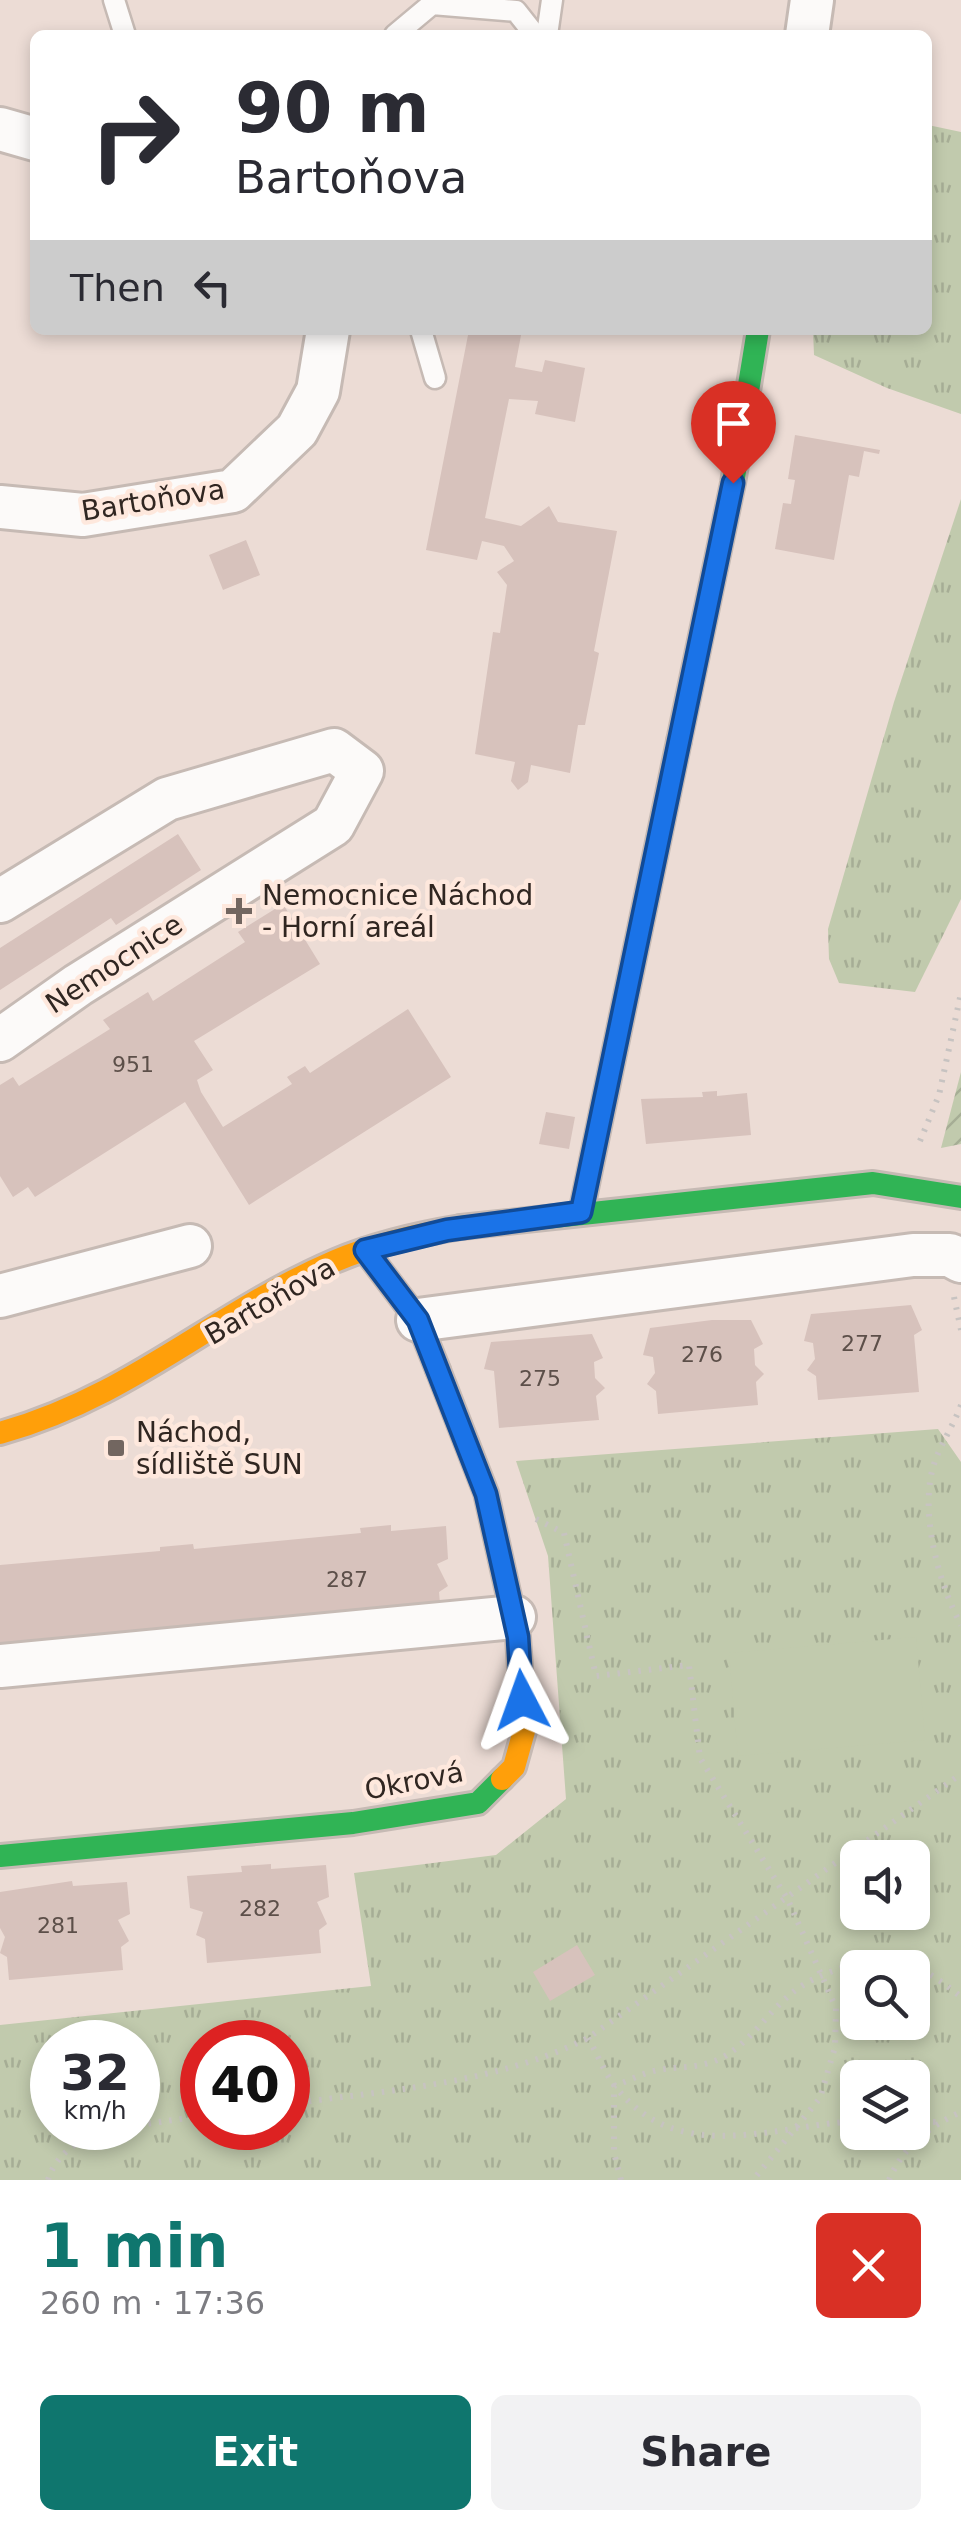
<!DOCTYPE html>
<meta charset="utf-8">
<style>
body{margin:0;font-family:"DejaVu Sans",sans-serif;background:#f2f2f3;color:#2b2b33;height:100vh;display:flex;flex-direction:column;font-size:38px;white-space:nowrap}
*{box-sizing:border-box;margin:0}
p{font-size:32px;color:#7c7c81}
.icon{flex:none;width:55px;height:55px;fill:none;stroke:currentColor;stroke-width:2;stroke-linecap:round;stroke-linejoin:round}
.map{position:relative;height:2180px;overflow:hidden}
.details{display:flex;flex-direction:column;background:#fff;flex:1}
.details>*{flex:none}
.guide{position:absolute;left:30px;top:30px;width:902px;height:305px;border-radius:15px;box-shadow:0 5px 15px #0003;background:#fff;color:#2b2b33;overflow:hidden}
.fabs{position:absolute;left:840px;top:1840px;display:grid;gap:20px}
.fabs a{display:grid;place-items:center;width:90px;height:90px;border-radius:15px;background:#fff;box-shadow:0 5px 15px #0003;font-size:50px}
.speed{position:absolute;left:30px;top:2020px;display:flex;gap:20px;font-size:50px;font-weight:700;text-align:center}
.speed>*{display:grid;place-content:center;width:130px;height:130px;border-radius:50%;background:#fff;box-shadow:0 5px 15px #0003;line-height:1}
.speed small{font-size:25px;font-weight:400}
.speed .limit{border:15px solid #d22;background:#fff;color:#111}
.pin{position:absolute;display:grid;place-items:center;width:85px;height:85px;color:#fff;margin:-102px -42px;border-radius:50% 50% 50% 0;rotate:-45deg;box-shadow:0 0 10px #0007}
.pin .icon{rotate:45deg}
.me{position:absolute;width:110px;margin:-55px;rotate:356deg;stroke-linejoin:round;filter:drop-shadow(0 0 8px #0008)}
.turn{display:flex;align-items:center;gap:35px;height:210px;padding:0 40px;font-size:45px}
.turn .icon{width:130px;height:130px;stroke-width:2.5}
.turn b{display:block;font-size:70px;line-height:85px}
.then{display:flex;align-items:center;height:95px;padding:0 40px;background:#0003;gap:20px;font-size:38px}
.round{display:grid;place-items:center;flex:none;width:105px;height:105px;border-radius:15px;background:#f2f2f3}
.summary{display:flex;align-items:center;justify-content:space-between;height:170px;padding:0 40px}
h1{font-size:60px;font-weight:600;line-height:75px;color:#0f766e}
.action{display:flex;gap:20px;margin-top:auto;padding:20px 40px}
.action a{flex:1;height:115px;border-radius:15px;background:#0f766e;color:#fff;font-size:40px;font-weight:600;line-height:115px;text-align:center}
.action a+a{background:#f2f2f3;color:#2b2b33}
.map>svg:first-child{display:block}
.grass{fill:url(#grass-tufts);fill-rule:evenodd}
.garden{fill:url(#garden-furrows)}
.pitch{fill:#c1caad}
.building{fill:#d7c2bc}
.lines{fill:none;stroke-linecap:round;stroke-linejoin:round}
.lane-casing{stroke:#c6bab4;stroke-width:25}
.street-casing{stroke:#c6bab4;stroke-width:48}
.fast-casing{stroke:#c6bab4;stroke-width:28}
.slow-casing{stroke:#c6bab4;stroke-width:28}
.jam-casing{stroke:#c6bab4;stroke-width:28}
.path{stroke:#c7c3c1;stroke-width:6;stroke-dasharray:2.5 8;stroke-linecap:butt}
.lane{stroke:#fcfaf9;stroke-width:20}
.street{stroke:#fcfaf9;stroke-width:42}
.fast{stroke:#30b455;stroke-width:22}
.slow{stroke:#ff9f0a;stroke-width:22}
.jam{stroke:#e5322d;stroke-width:22}
.route-casing{stroke:#114b97;stroke-width:25}
.route{stroke:#1a73e8;stroke-width:18}
.poi-dot{fill:#726660;stroke:#fee8dd;stroke-width:4}
.labels{text-anchor:middle;dominant-baseline:central;stroke-width:9;stroke-linejoin:round;paint-order:stroke}
.number-label{font-size:22px;fill:#5c4f49}
.street-label{font-size:28px;fill:#302621;stroke:#fee8dd}
.poi-label{font-size:28px;fill:#302621;stroke:#fee8dd;text-anchor:start}
</style>
<div class="map">
<svg width="961" height="2180" viewBox="0 0 961 2180">
<defs>
<pattern id="grass-tufts" width="24" height="20" patternUnits="userSpaceOnUse" patternTransform="scale(2.5)"><rect width="24" height="20" fill="#c1caad"/><path d="M3 7l-1-3M5 7V3M7 7l1-3M15 17l-1-3M17 17v-4M19 17l1-3" fill="none" stroke="#a6ad95"/></pattern>
<pattern id="garden-furrows" width="10" height="10" patternUnits="userSpaceOnUse" patternTransform="scale(2.5)"><rect width="10" height="10" fill="#c1caad"/><path d="M-1 1l2-2M0 10L10 0M9 11l2-2" fill="none" stroke="#a6ad95"/></pattern>
</defs>
<rect width="100%" height="100%" fill="#ecdcd5"/>
<g class="grass">
<path d="M928,125L961,132V414L887,388L814,355L813,330H928Z"/>
<path d="M961,499V899L915,992L839,983L829,959L828,929L894,702Z"/>
<path d="M938,1429L961,1462V2180H0V2025L371,1986L354,1873L496,1855L566,1799L548,1556L516,1461ZM858,1858H912V1912H858ZM858,1968H912V2022H858ZM52,2042H138V2128H52ZM202,2042H288V2128H202ZM858,2078H912V2132H858Z"/>
</g>
<path class="garden" d="M961,1072V1144L941,1148Z"/>
<path class="pitch" d="M916,1637L925,1740L738,1756L729,1653Z"/>
<g class="building">
<path d="M469,330H522L515,367L542,372L545,360L585,368L575,422L535,414L538,401L509,399L485,518L521,526L549,506L558,522L617,531L594,651L599,653L585,725H578L570,773L531,765L528,782L518,790L511,781L515,762L475,754L493,632L500,633L507,585L497,572L514,561L504,546L482,541L477,560L426,550Z"/>
<path d="M795,435L880,450L879,454L864,451L859,477L849,475L834,560L775,549L783,503L791,504L795,480L788,479Z"/>
<path d="M246,540L260,575L223,590L209,555Z"/>
<path d="M178,834L201,870L116,925L111,918L0,990V948Z"/>
<path d="M283,904L320,964L194,1041L213,1070L197,1080L201,1092L223,1127L292,1084L287,1077L305,1066L310,1073L408,1009L451,1077L249,1205L185,1102L35,1197L28,1187L13,1197L0,1176V1085L13,1077L19,1086L110,1029L103,1020L148,992L153,1001L245,942L238,932Z"/>
<path d="M717,1091V1096L747,1093L751,1135L646,1144L641,1099L703,1097L702,1092Z"/>
<path d="M546,1112L575,1117L569,1149L539,1144Z"/>
<path d="M911,1305L922,1330L914,1335L919,1392L818,1400L816,1376L807,1370L815,1359L813,1343L804,1341L811,1314Z"/>
<path d="M712,1320H751L763,1344L754,1349L755,1365L764,1374L756,1382L758,1405L658,1414L656,1391L647,1384L655,1373L653,1357L643,1355L650,1328Z"/>
<path d="M592,1334L603,1358L594,1362L595,1378L605,1388L596,1396L599,1420L499,1428L494,1371L484,1369L491,1342Z"/>
<path d="M391,1525V1531L446,1526L448,1559L437,1564L448,1586L439,1592L441,1615L0,1656V1565L160,1551V1547L193,1544L194,1549L361,1533L360,1528Z"/>
<path d="M271,1864V1869L326,1865L329,1897L317,1902L327,1924L319,1930L321,1953L207,1963L205,1939L196,1935L203,1912L190,1908L187,1876L242,1872L241,1866Z"/>
<path d="M72,1881L73,1886L127,1882L130,1914L118,1920L129,1941L121,1947L123,1970L9,1980L7,1957L0,1953L5,1937L0,1928V1892Z"/>
<path d="M577,1945L595,1975L550,2001L533,1972Z"/>
</g>
<g class="lines">
<g class="lane-casing">
<g id="lane">
<path d="M114,0L125,35"/>
<path d="M395,35L432,4L516,11L535,35"/>
<path d="M547,35L552,0"/>
<path d="M421,330L435,378"/>
</g>
</g>
<g class="street-casing">
<g id="street">
<path d="M807,35L812,0"/>
<path d="M0,129L35,139"/>
<path d="M0,507L83,515L233,491L297,430L318,391L328,330"/>
<path d="M0,901L167,799L334,750L362,771L333,825L78,985L0,1040"/>
<path d="M0,1296L190,1246"/>
<path d="M418,1320L913,1255H950L961,1261"/>
<path d="M0,1666L514,1617"/>
</g>
</g>
<g class="fast-casing">
<g id="fast">
<path d="M679,741L733,483L758,330"/>
<path d="M461,1227L873,1183L961,1197"/>
<path d="M0,1856L353,1823L478,1803L502,1779"/>
</g>
</g>
<g class="slow-casing">
<g id="slow">
<path d="M438,1370L486,1493L518,1637L524,1731L514,1767L502,1779"/>
<path d="M0,1433C133,1396 214,1313 335,1261C375,1244 418,1234 461,1227"/>
</g>
</g>
<g class="jam-casing">
<g id="jam">
<path d="M581,1213L679,741"/>
<path d="M365,1250L418,1320L438,1370"/>
</g>
</g>
<g class="path">
<path d="M920,1141L939,1095L961,993"/>
<path d="M954,1297L961,1330"/>
<path d="M961,1405C954,1424 942,1442 935,1461C918,1509 938,1582 961,1625"/>
<path d="M536,1519L564,1533L596,1676L689,1665L700,1758L788,1900L836,2008L835,2047L820,2098L753,2180"/>
<path d="M588,2038C597,2053 604,2072 615,2086C678,2168 774,2125 858,2121"/>
<path d="M288,2104C390,2090 495,2084 588,2038L961,1774"/>
<path d="M912,2121L936,2122"/>
<path d="M138,2125L202,2116"/>
<path d="M48,2180C58,2148 90,2132 122,2128"/>
<path d="M621,2180L614,2153V2086C628,2081 643,2073 658,2070C681,2066 703,2069 725,2056C752,2040 768,2012 792,1993C815,1973 871,1955 902,1962C924,1968 944,1983 961,1997"/>
<path d="M889,2180C903,2147 929,2126 961,2112"/>
</g>
<use href="#lane" class="lane"/>
<use href="#street" class="street"/>
<use href="#fast" class="fast"/>
<use href="#slow" class="slow"/>
<use href="#jam" class="jam"/>
</g>
<g class="lines">
<g class="route-casing">
<path id="route" d="M522,1700L518,1637L486,1494L418,1320L365,1250L447,1230L581,1212L733,483"/>
</g>
<use href="#route" class="route"/>
</g>
<g class="poi-dot">
<path d="M234 896h10v10h10v10h-10v10h-10v-10h-10v-10h10z"/>
<rect x="106" y="1438" width="20" height="20" rx="5"/>
</g>
<g class="labels">
<g class="number-label">
<text x="133" y="1064">951</text>
<text x="862" y="1343">277</text>
<text x="702" y="1354">276</text>
<text x="540" y="1378">275</text>
<text x="347" y="1579">287</text>
<text x="260" y="1908">282</text>
<text x="58" y="1925">281</text>
</g>
<g class="street-label">
<text transform="translate(153 500) rotate(-9)">Bartoňova</text>
<text transform="translate(114 964) rotate(-33)">Nemocnice</text>
<text transform="translate(270 1301) rotate(-30)">Bartoňova</text>
<text transform="translate(414 1781) rotate(-11)">Okrová</text>
</g>
<g class="poi-label">
<text x="262" y="895">Nemocnice Náchod<tspan x="262" dy="32">- Horní areál</tspan></text>
<text x="136" y="1432">Náchod,<tspan x="136" dy="32">sídliště SUN</tspan></text>
</g>
</g>
</svg>
<div class="fabs">
<a><svg class="icon" aria-label="sound" viewBox="0 0 24 24"><path d="M4 9h4l5-4v14l-5-4H4zM17 9q2 3 0 6"/></svg></a>
<a><svg class="icon" aria-label="search" viewBox="0 0 24 24"><circle cx="10" cy="10" r="6"/><path d="M15 15l6 6"/></svg></a>
<a><svg class="icon" aria-label="layers" viewBox="0 0 24 24"><path d="M12 4l9 5-9 5-9-5zM3 14l9 5 9-5"/></svg></a>
</div>
<div class="speed"><div>32<small>km/h</small></div><div class="limit">40</div></div>
<div class="pin" style="left:733px;top:483px;background:#d93025"><svg class="icon" aria-label="arrive" viewBox="0 0 24 24"><path d="M6 21V4h12l-3 4 3 4H6"/></svg></div>
<svg class="me" style="left:522px;top:1700px" viewBox="-20 -20 40 40"><path d="M0-17L14 15 0 8-14 15z" fill="#1a73e8" stroke="#fff" stroke-width="4"/></svg>
<div class="guide">
<div class="turn"><svg class="icon" aria-label="right" viewBox="0 0 24 24"><path d="M7 20v-9h11M14 6l5 5-5 5"/></svg><div><b>90 m</b>Bartoňova</div></div>
<div class="then">Then<svg class="icon" aria-label="left" viewBox="0 0 24 24"><path d="M17 20v-9H6M10 6l-5 5 5 5"/></svg></div>
</div>
</div>
<section class="details">
<div class="summary"><div><h1>1 min</h1><p>260 m · 17:36</p></div><a class="round" style="background:#d93025;color:#fff"><svg class="icon" aria-label="close" viewBox="0 0 24 24"><path d="M6 6l12 12M18 6L6 18"/></svg></a></div>
<div class="action"><a>Exit</a><a>Share</a></div>
</section>
